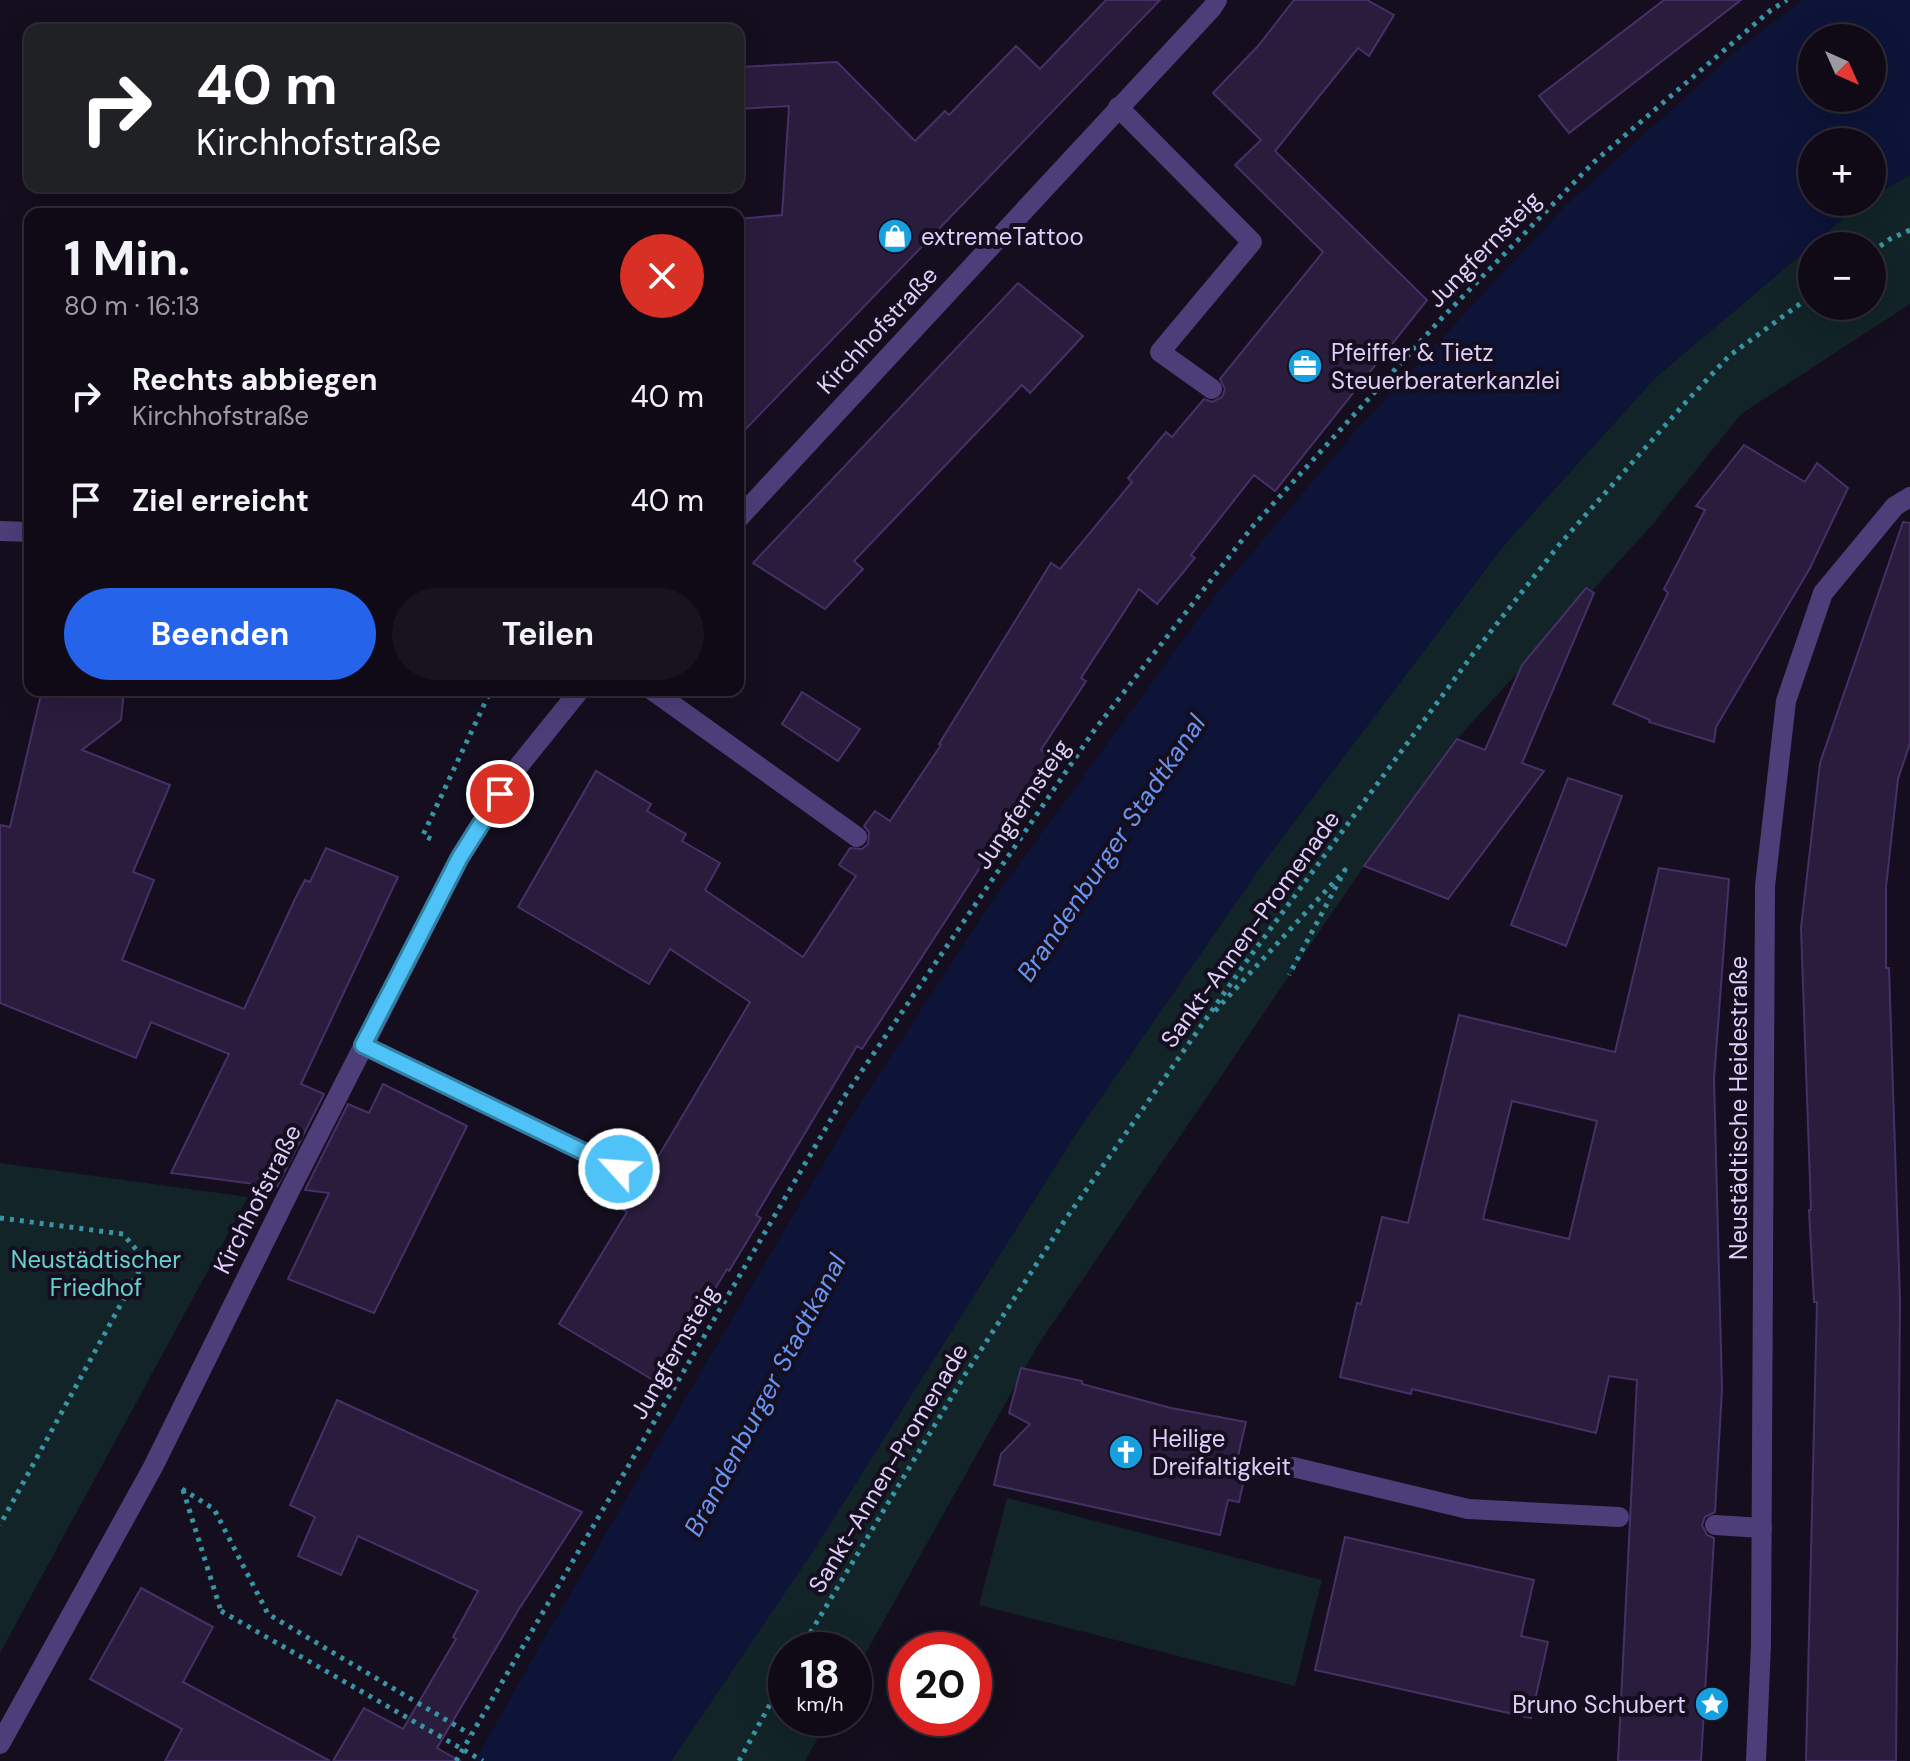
<!DOCTYPE html>
<html lang="de">
<meta charset="utf-8">
<style>
body{margin:0;font-family:"DM Sans",sans-serif;background:#18131f;color:#f1f3f6;height:100vh;display:flex;flex-direction:column;font-size:30px;white-space:nowrap}
*{box-sizing:border-box;margin:0}
p{font-size:26px;color:#9b9aa1}
.icon{flex:none;width:44px;height:44px;fill:none;stroke:currentColor;stroke-width:2;stroke-linecap:round;stroke-linejoin:round}
.map{position:relative;flex:1;overflow:hidden}
.drawer{position:absolute;left:24px;top:208px;width:720px;height:488px;display:flex;flex-direction:column;background:#0f0a16;border-radius:16px;box-shadow:0 8px 32px #0002,0 0 0 2px #2f2b35}
.drawer>*{flex:none}
.guide{position:absolute;left:24px;top:24px;width:720px;height:168px;border-radius:16px;box-shadow:0 8px 32px #0002,0 0 0 2px #2f2b35;background:#202124;color:#fff;overflow:hidden}
.needle{width:52px;rotate:135deg}
.tools{position:absolute;left:1798px;top:24px;display:grid;gap:16px}
.tools a{display:grid;place-items:center;width:88px;height:88px;border-radius:50%;background:#0f0a16;box-shadow:0 8px 32px #0002,0 0 0 2px #2f2b35;font-size:40px}
.speed{position:absolute;left:768px;top:1632px;display:flex;gap:16px;font-size:40px;font-weight:700;text-align:center}
.speed>*{display:grid;place-content:center;width:104px;height:104px;border-radius:50%;background:#0f0a16;box-shadow:0 8px 32px #0002,0 0 0 2px #2f2b35;line-height:1}
.speed small{font-size:20px;font-weight:400}
.speed .limit{border:12px solid #d22;background:#fff;color:#111}
.pin{position:absolute;display:grid;place-items:center;width:68px;height:68px;color:#fff;margin:-34px;border:4px solid #fff;border-radius:50%;box-shadow:0 2px 8px #0007}
.me{position:absolute;width:88px;margin:-44px;rotate:296deg;stroke-linejoin:round;filter:drop-shadow(0 0 6px #0008)}
.turn{display:flex;align-items:center;gap:28px;height:168px;padding:0 40px;font-size:36px}
.turn .icon{width:104px;height:104px;stroke-width:2.5}
.turn b{display:block;font-size:56px;line-height:68px}
.round{display:grid;place-items:center;flex:none;width:84px;height:84px;border-radius:42px;background:#18131f}
.headline{display:flex;align-items:center;justify-content:space-between;height:136px;padding:0 40px}
h1{font-size:48px;font-weight:700;line-height:60px}
.cta{display:flex;gap:16px;margin-top:auto;padding:16px 40px}
.cta a{flex:1;height:92px;border-radius:48px;background:#2563eb;color:#fff;font-size:32px;font-weight:700;line-height:92px;text-align:center}
.cta a+a{background:#18131f;color:#f1f3f6}
ul{padding:0;list-style:none}
li{display:flex;align-items:center;gap:24px;height:104px;padding:0 40px}
li div{flex:1}
li b{display:block;font-size:30px}
li em{font-style:normal}
.map>svg:first-child{display:block}
.green{fill:#122427;fill-rule:evenodd}
.water{fill:#0d1438;fill-rule:evenodd}
.building{fill:#2a1c3d;stroke:#473067;stroke-width:2;fill-rule:evenodd}
.lines{fill:none;stroke-linecap:round;stroke-linejoin:round}
.path{stroke:#3994a5;stroke-width:5;stroke-dasharray:4 6;stroke-linecap:butt}
.service{stroke:#4d3e79;stroke-width:20}
.minor{stroke:#4d3e79;stroke-width:20}
.path-bridge{stroke:#3994a5;stroke-width:5;stroke-dasharray:4 6;stroke-linecap:butt}
.route-casing{stroke:#337fa1;stroke-width:20}
.route{stroke:#4fc3f7;stroke-width:14}
.labels{text-anchor:middle;dominant-baseline:central;stroke-width:8;stroke-linejoin:round;paint-order:stroke}
.poi-label{font-size:24px;fill:#ded0fa;stroke:#140e1e;text-anchor:start}
.street-label{font-size:24px;fill:#ded0fa;stroke:#140e1e}
.park-label{font-size:24px;fill:#64d3cf;stroke:#140e1e}
.water-label{font-size:26px;font-style:italic;fill:#6894f0;stroke:#140e1e}
</style>
<div class="map">
<svg width="1910" height="1761" viewBox="0 0 1910 1761">
<rect width="100%" height="100%" fill="#140e1e"/>
<g class="green">
<path d="M1910,175V304L1741,414L1652,525L1457,739L1364,866L1038,1345L854,1674V1650H786V1718H829L805,1761H671L813,1551L1077,1132L1264,862L1504,545L1655,378L1863,202H1872V196ZM1812,246H1872V306H1812Z"/>
<path d="M0,1163L248,1197L0,1653Z"/>
<path d="M1007,1498L1322,1580L1295,1686L979,1605Z"/>
</g>
<path class="water" d="M1803,0H1910V175L1872,196V142H1812V202H1863L1655,378L1504,545L1264,862L1077,1132L813,1551L671,1761H475L542,1642L851,1117L990,904L1215,596L1353,434L1567,204L1743,45ZM1812,38H1872V98H1812Z"/>
<g class="building">
<path d="M1106,0H1160L738,437V219L782,215L789,106L738,109V67L837,62L915,141L945,111L949,115L1016,46L1040,69Z"/>
<path d="M1294,0H1367L1394,15L1369,56L1358,48L1275,151L1427,300L1275,491L1254,475L1191,555L1195,558L1157,604L1139,589L1081,678L1086,681L1041,750L1052,757L862,1049L857,1046L756,1215L761,1218L729,1271L727,1269L658,1383L559,1324L627,1212L601,1195L611,1179L621,1182L630,1175L632,1167L624,1157L633,1142L658,1157L750,1002L670,949L649,984L518,907L596,771L651,804L647,811L686,834L682,841L720,863L705,890L803,957L856,876L839,865L850,848L862,849L868,844L869,832L864,826L875,811L890,821L941,745L939,744L1051,563L1060,569L1132,482L1128,478L1166,432L1172,437L1204,399L1212,402L1222,397L1225,389L1220,379L1323,252L1235,165L1261,140L1213,93L1258,46Z"/>
<path d="M1664,0H1741L1569,133L1539,96Z"/>
<path d="M1018,283L1083,336L1030,393L1022,385L854,561L863,569L825,609L753,563Z"/>
<path d="M1744,445L1805,482L1817,463L1848,488L1810,568L1716,727L1714,742L1649,722L1650,720L1613,704L1668,593L1664,589L1705,510L1696,506Z"/>
<path d="M1903,522L1910,523V743L1898,779L1886,887V968H1889L1900,1300L1896,1761H1806L1817,1302H1814L1809,1210H1811L1801,928L1820,763Z"/>
<path d="M1586,588L1594,593L1522,763L1544,771L1448,899L1364,866L1457,739L1485,750L1522,665Z"/>
<path d="M42,690H124L121,720L82,750L170,785L133,872L154,880L122,960L244,1009L296,897L305,880L310,882L326,848L398,877L301,1084L324,1094L277,1187L171,1173L229,1054L151,1022L136,1058L0,1003V825L10,827Z"/>
<path d="M802,692L860,729L838,761L782,724Z"/>
<path d="M1568,778L1622,796L1566,946L1511,925Z"/>
<path d="M1659,868L1729,879L1714,1079L1722,1389L1715,1512L1705,1517L1702,1525L1707,1535L1714,1538L1701,1761H1618L1637,1380L1609,1376L1596,1433L1412,1389L1411,1394L1340,1377L1357,1303L1361,1304L1382,1217L1408,1223L1459,1015L1615,1052ZM1512,1101L1597,1121L1569,1239L1483,1219Z"/>
<path d="M383,1084L467,1126L374,1313L288,1279L329,1193L305,1190L348,1104L369,1113Z"/>
<path d="M1021,1368L1082,1381V1384L1171,1408L1246,1422L1237,1460L1248,1462L1239,1502L1228,1500L1220,1535L994,1485L1001,1454L1030,1424L1009,1413Z"/>
<path d="M337,1400L582,1512L519,1609L437,1748L460,1761H333L364,1708L403,1729L456,1639L453,1637L478,1591L358,1536L341,1575L298,1556L315,1517L290,1505Z"/>
<path d="M1345,1537L1534,1580L1521,1636L1548,1642L1531,1718L1315,1670Z"/>
<path d="M141,1588L213,1627L183,1682L330,1761H165L182,1729L90,1679Z"/>
</g>
<g class="lines">
<g class="path">
<path d="M1872,252L1890,239L1910,230"/>
<path d="M431,839L423,835L491,690"/>
<path d="M1215,1011L1345,870L1289,975"/>
<path d="M0,1218L123,1234L145,1260L0,1525"/>
<path d="M182,1489L214,1509L268,1614L470,1734"/>
<path d="M183,1490L221,1611"/>
<path d="M800,1650L966,1373L1065,1220L1246,962L1473,654L1559,545L1686,402L1729,356L1812,295"/>
<path d="M456,1761L844,1097L1093,732L1253,526L1440,320L1594,162L1771,10L1787,0"/>
<path d="M739,1761L786,1675"/>
</g>
<g class="service">
<path d="M1118,107L1252,242L1160,352L1212,389"/>
<path d="M652,690L857,837"/>
<path d="M363,1045L619,1169"/>
<path d="M1293,1467L1468,1509L1619,1517"/>
<path d="M1715,1525L1762,1528"/>
</g>
<g class="minor">
<path d="M738,519L1212,8L1217,0"/>
<path d="M0,531L30,532"/>
<path d="M0,1744L153,1467L291,1188L460,857L513,773L580,690"/>
<path d="M1756,1761L1761,1644L1765,886L1786,701L1823,593L1895,506L1910,497"/>
</g>
<path class="path-bridge" d="M221,1611L483,1761"/>
</g>
<g class="lines">
<g class="route-casing">
<path id="route" d="M500,794L460,857L363,1045L619,1169"/>
</g>
<use href="#route" class="route"/>
</g>
<defs>
<g id="shop-disc" transform="scale(1.8)"><circle r="9.5" fill="#16a0e0" stroke="#140e1e"/><path d="M-5-2.5h2.3a2.7 3.5 0 0 1 5.4 0H5L5.5 6h-11ZM-1.5-2.5h3a1.5 2.3 0 0 0-3 0Z" fill="#fff"/></g>
<g id="office-disc" transform="scale(1.8)"><circle r="9.5" fill="#16a0e0" stroke="#140e1e"/><path d="M-6-3h4V-5.5h4V-3h4V5H-6ZM-1-4.5V-3h2v-1.5ZM-6 0V1H6V0Z" fill="#fff"/></g>
<g id="church-disc" transform="scale(1.8)"><circle r="9.5" fill="#16a0e0" stroke="#140e1e"/><path d="M-1.2-6h2.4v3.5h3.3v2.4h-3.3V6h-2.4V-.1h-3.3v-2.4h3.3Z" fill="#fff"/></g>
<g id="sight-disc" transform="scale(1.8)"><circle r="9.5" fill="#16a0e0" stroke="#140e1e"/><path d="M0-6L1.8-2.2L6-1.7L2.9 1.2L3.7 5.4L0 3.3L-3.7 5.4L-2.9 1.2L-6-1.7L-1.8-2.2Z" fill="#fff"/></g>
</defs>
<g fill-rule="evenodd">
<use href="#shop-disc" x="895" y="236"/>
<use href="#office-disc" x="1305" y="366"/>
<use href="#church-disc" x="1126" y="1452"/>
<use href="#sight-disc" x="1712" y="1704"/>
</g>
<g class="labels">
<g class="poi-label">
<text x="921" y="236">extremeTattoo</text>
<text x="1331" y="352">Pfeiffer &amp; Tietz<tspan x="1331" dy="28">Steuerberaterkanzlei</tspan></text>
<text x="1152" y="1438">Heilige<tspan x="1152" dy="28">Dreifaltigkeit</tspan></text>
<text x="1686" y="1704" text-anchor="end">Bruno Schubert</text>
</g>
<g class="street-label">
<text transform="translate(1484 249) rotate(-46)">Jungfernsteig</text>
<text transform="translate(877 330) rotate(-47)">Kirchhofstraße</text>
<text transform="translate(1022 804) rotate(-56)">Jungfernsteig</text>
<text transform="translate(1250 929) rotate(-54)">Sankt-Annen-Promenade</text>
<text transform="translate(1738 1108) rotate(-90)">Neustädtische Heidestraße</text>
<text transform="translate(257 1199) rotate(-63)">Kirchhofstraße</text>
<text transform="translate(674 1352) rotate(-60)">Jungfernsteig</text>
<text transform="translate(888 1468) rotate(-59)">Sankt-Annen-Promenade</text>
</g>
<g class="park-label">
<text x="96" y="1259">Neustädtischer<tspan x="96" dy="28">Friedhof</tspan></text>
</g>
<g class="water-label">
<text transform="translate(1111 848) rotate(-56)">Brandenburger Stadtkanal</text>
<text transform="translate(765 1395) rotate(-62)">Brandenburger Stadtkanal</text>
</g>
</g>
</svg>
<div class="tools">
<a><svg class="needle" viewBox="-14 -14 28 28"><path d="M0-13l5 13h-10z" fill="#e53935"/><path d="M0 13l5-13h-10z" fill="#9b9aa1"/></svg></a>
<a>+</a>
<a>−</a>
</div>
<div class="speed"><div>18<small>km/h</small></div><div class="limit">20</div></div>
<div class="pin" style="left:500px;top:794px;background:#d93025"><svg class="icon" aria-label="arrive" viewBox="0 0 24 24"><path d="M6 21V4h12l-3 4 3 4H6"/></svg></div>
<svg class="me" style="left:619px;top:1169px" viewBox="-20 -20 40 40"><circle r="17" fill="#4fc3f7" stroke="#fff" stroke-width="3"/><path d="M0-11L8 9 0 5-8 9z" fill="#fff"/></svg>
<div class="guide">
<div class="turn"><svg class="icon" aria-label="right" viewBox="0 0 24 24"><path d="M7 20v-9h11M14 6l5 5-5 5"/></svg><div><b>40 m</b>Kirchhofstraße</div></div>
</div>
<section class="drawer">
<div class="headline"><div><h1>1 Min.</h1><p>80 m · 16:13</p></div><a class="round" style="background:#d93025;color:#fff"><svg class="icon" aria-label="close" viewBox="0 0 24 24"><path d="M6 6l12 12M18 6L6 18"/></svg></a></div>
<ul>
<li><svg class="icon" aria-label="right" viewBox="0 0 24 24"><path d="M7 20v-9h11M14 6l5 5-5 5"/></svg><div><b>Rechts abbiegen</b><p>Kirchhofstraße</p></div><em>40 m</em></li>
<li><svg class="icon" aria-label="arrive" viewBox="0 0 24 24"><path d="M6 21V4h12l-3 4 3 4H6"/></svg><div><b>Ziel erreicht</b></div><em>40 m</em></li>
</ul>
<div class="cta"><a>Beenden</a><a>Teilen</a></div>
</section>
</div>
